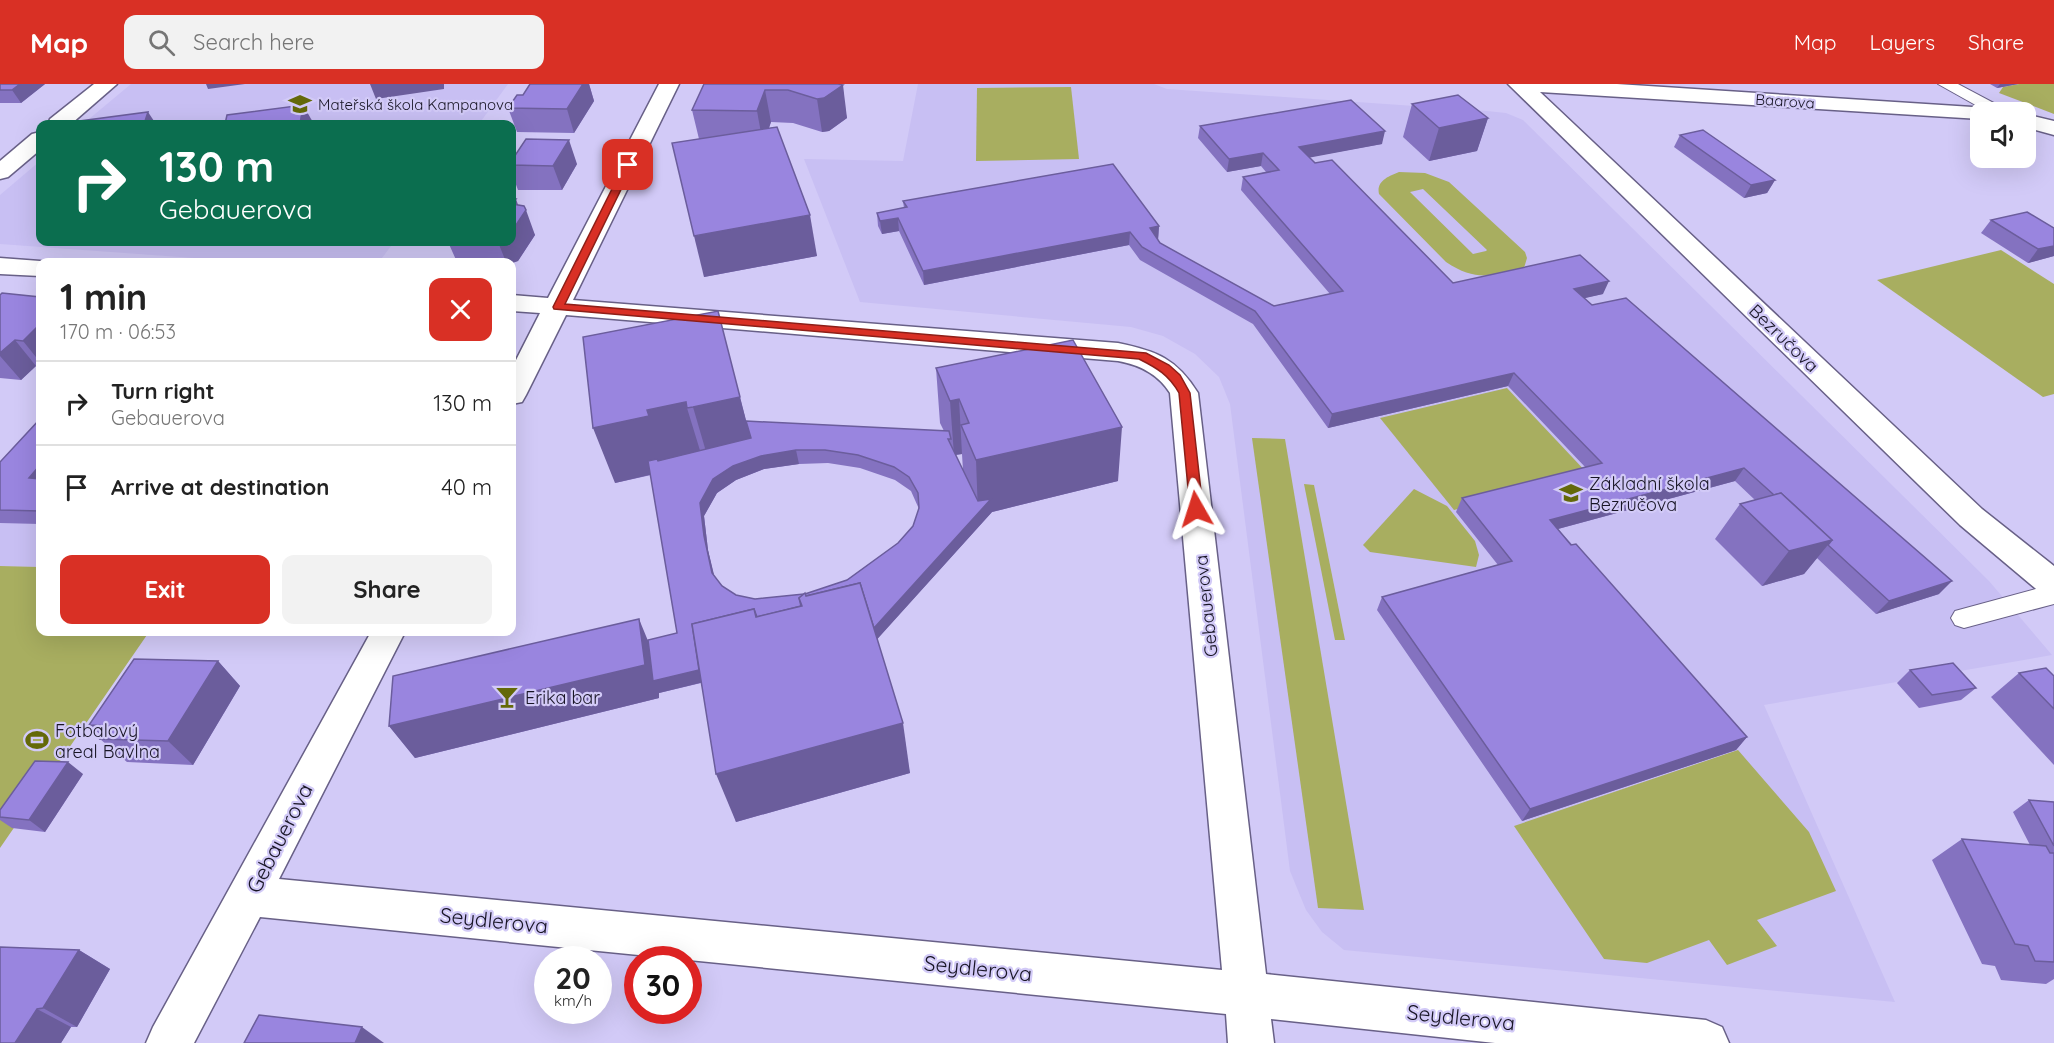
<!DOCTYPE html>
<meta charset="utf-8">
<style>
body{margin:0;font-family:Quicksand,sans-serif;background:#f2f2f2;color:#222;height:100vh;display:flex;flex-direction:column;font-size:22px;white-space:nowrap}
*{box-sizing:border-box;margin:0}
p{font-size:20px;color:#767676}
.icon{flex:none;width:33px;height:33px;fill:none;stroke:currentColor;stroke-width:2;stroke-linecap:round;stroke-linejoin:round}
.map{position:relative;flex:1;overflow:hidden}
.details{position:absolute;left:36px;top:174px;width:480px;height:378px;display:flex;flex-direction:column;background:#fff;border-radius:12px;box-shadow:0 6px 24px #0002}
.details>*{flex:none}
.hud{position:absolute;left:36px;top:36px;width:480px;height:126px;border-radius:12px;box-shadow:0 6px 24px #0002;background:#0b6e4f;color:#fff;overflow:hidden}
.buttons{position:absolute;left:1970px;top:18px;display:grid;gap:12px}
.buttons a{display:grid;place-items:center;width:66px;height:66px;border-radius:12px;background:#fff;box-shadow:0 6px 24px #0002;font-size:30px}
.speed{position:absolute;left:534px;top:862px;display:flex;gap:12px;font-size:30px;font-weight:700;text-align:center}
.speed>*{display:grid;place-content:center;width:78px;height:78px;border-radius:50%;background:#fff;box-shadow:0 6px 24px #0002;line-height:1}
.speed small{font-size:15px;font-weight:400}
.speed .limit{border:9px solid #d22;background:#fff;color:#111}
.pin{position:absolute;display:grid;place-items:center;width:51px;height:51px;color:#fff;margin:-26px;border-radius:12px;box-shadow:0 3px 9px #0006}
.me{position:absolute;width:66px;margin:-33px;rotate:354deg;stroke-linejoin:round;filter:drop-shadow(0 0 4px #0008)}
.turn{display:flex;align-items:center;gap:21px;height:126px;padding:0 24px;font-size:27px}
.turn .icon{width:78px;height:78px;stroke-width:2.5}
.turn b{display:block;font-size:42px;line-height:51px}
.round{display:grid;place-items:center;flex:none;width:63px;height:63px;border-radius:12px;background:#f2f2f2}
.headline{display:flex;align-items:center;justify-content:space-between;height:102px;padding:0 24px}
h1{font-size:36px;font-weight:700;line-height:45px}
.action{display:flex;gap:12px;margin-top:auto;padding:12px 24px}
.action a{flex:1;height:69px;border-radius:12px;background:#d93025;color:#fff;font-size:24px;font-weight:700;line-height:69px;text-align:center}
.action a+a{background:#f2f2f2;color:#222}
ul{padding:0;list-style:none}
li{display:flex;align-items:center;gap:18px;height:84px;padding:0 24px;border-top:2px solid #e0e0e0}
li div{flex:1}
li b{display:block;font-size:22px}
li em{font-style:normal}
header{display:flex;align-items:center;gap:36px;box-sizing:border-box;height:84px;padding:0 30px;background:#d93025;color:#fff}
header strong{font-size:28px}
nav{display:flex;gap:33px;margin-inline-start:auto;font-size:21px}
.search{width:420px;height:54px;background:#f2f2f2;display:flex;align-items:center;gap:15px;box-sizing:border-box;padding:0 21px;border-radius:12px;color:#767676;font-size:22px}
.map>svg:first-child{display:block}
.built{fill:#c8bff3}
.green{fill:#a8ae60;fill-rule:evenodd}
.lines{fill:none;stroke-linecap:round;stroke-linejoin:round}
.lane-casing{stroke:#686087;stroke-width:2}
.street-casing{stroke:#686087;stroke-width:3}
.lane{fill:#fff;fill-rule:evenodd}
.street{fill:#fff;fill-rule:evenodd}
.wall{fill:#8472c0;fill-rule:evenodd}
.shaded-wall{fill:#6b5d9c}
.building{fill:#9985df;stroke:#6b5d9c;stroke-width:1.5}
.route{fill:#d93025;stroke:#8d1f18;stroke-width:1.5}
.labels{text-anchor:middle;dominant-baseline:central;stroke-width:4.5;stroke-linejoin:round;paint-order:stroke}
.far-street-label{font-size:15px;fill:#181525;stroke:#d2caf7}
.far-poi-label{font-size:15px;fill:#181525;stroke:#d2caf7;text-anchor:start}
.street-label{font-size:18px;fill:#181525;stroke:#d2caf7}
.poi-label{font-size:18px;fill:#181525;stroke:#d2caf7;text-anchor:start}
.near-street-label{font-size:21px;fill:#181525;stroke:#d2caf7}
</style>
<header>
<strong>Map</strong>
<div class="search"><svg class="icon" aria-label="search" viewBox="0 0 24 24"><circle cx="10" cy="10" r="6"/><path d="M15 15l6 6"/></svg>Search here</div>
<nav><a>Map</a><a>Layers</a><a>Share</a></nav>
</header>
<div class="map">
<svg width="2054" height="959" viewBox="0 0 2054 959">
<rect width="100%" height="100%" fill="#d2caf7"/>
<g class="built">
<path d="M131,0H508L479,40H83Z"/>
<path d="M918,0H1154L1167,5L1487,27L1506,29L1523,36L1989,497L2052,571L1764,621L1895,918L1344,866L1322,848L1306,826L1290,787L1230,320L1219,293L1195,270L1163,252L1131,243L860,218L804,75L903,77Z"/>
<path d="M40,77V158H394L379,178H249L0,160V111Z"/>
<path d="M40,347V483L0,482V391Z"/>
</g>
<g class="green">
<path d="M2019,0H2054V30L1999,9L2003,3Z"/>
<path d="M1071,3L1079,75L976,77L977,4Z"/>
<path d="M1399,88L1425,89L1449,98L1525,168L1527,174L1524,184C1492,192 1476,198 1446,178L1379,110C1376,97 1389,92 1399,88ZM1423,105L1487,166L1486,167L1473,170L1410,108Z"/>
<path d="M2001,166L2054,200V310L2043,313L1877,196Z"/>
<path d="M1507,304L1589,391L1454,426L1380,334Z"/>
<path d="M1252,354L1285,355L1364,826L1318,824Z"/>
<path d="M1304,400L1314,401L1345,556H1335Z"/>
<path d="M1414,405L1447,422L1475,457L1479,471L1476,483L1370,468L1363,461Z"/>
<path d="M0,482L40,483V548H149L0,764Z"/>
<path d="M1738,666L1809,748L1836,807L1757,836L1777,862L1727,881L1709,856L1647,879L1604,875L1514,742Z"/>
</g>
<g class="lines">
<g class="lane-casing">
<g id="lane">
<path d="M1938,0H1958L2005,25L2007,28H1988Z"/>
<path d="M2054,500V520L1964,544L1955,541L1951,534L1955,527Z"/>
</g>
</g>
<g class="street-casing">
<g id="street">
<path d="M94,0H117L71,40H48L50,35Z"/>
<path d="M659,0H679L573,216L1118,259C1157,267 1177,275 1198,309L1266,890L1706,936L1722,943L1729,959H1495L1271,935L1274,959H1228L1226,930L260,833L194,959H146L153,943L371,548H405L279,795L1222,886L1170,309C1158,290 1140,281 1118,277L566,231L526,311L522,318L512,320V284L540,229L512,227V211L548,214Z"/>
<path d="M1508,0H1617L1988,24L1990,28H1980V35L1540,8L1982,425L2054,482V514L2042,510L1960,441Z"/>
<path d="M2025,30L2054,37V51L2025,43Z"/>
<path d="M40,48V66L8,93L0,95V77L32,50Z"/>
<path d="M0,174L40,177L44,178H40V192L0,190Z"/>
</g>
</g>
<use href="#lane" class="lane"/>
<use href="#street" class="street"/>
</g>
<g class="wall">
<path d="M0,0H45L21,19H0Z"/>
<path d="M530,0H589L594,17L574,49L517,48L508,24L523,11Z"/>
<path d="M704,0H838L847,34L829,47L822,48L793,39L771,38L769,44L817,172L704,193L699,55L692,26Z"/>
<path d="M1990,0H2018L1997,4Z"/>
<path d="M1412,20L1488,34L1477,67L1429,77L1403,53Z"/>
<path d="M1200,42L1382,60L1309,73L1453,199L1603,210L1584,214L1939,510L1876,530L1817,474L1804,490L1762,502L1715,455L1740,420L1755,416L1735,397L1558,445L1747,653L1736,666L1522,737L1377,526L1382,513L1498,481L1456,428L1462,414L1586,384L1508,302L1328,344L1253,240L1140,176L1129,161L924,201L899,147L882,150L878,142L877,129L904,124L903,117L1159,142L1158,156L1160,159L1274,222L1330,210L1241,106L1243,93L1266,88L1261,82L1227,88L1198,54Z"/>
<path d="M1680,51L1775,96L1767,109L1744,114L1674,63Z"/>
<path d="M512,76L577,80L562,106H518L512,90Z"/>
<path d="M518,121L535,151L518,177L512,179L457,178L448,158H512Z"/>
<path d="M1991,136L2054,144V172L2028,179L1981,149Z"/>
<path d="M0,211L40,213V282H36L21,296L0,294Z"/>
<path d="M718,227L746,337L944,347L940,339L936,284L1118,397L992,428L877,555L910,689L736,738L701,599L659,609V614L415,674L389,642L648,556L677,549L651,391L615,399ZM962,370L963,387L956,371ZM828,379L860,384L895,396L911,407L919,425L913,442L898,459L847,496L805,510L755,515L736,511L722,502L714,492L708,466L704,432L717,409L736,396L764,385L799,380Z"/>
<path d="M40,335V440L0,439V378Z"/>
<path d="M194,548H237L236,549Z"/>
<path d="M218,577L240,602L193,681L127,678L100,655L102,652L89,641Z"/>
<path d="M1910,586L1976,604L1961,616L1919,624L1897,599Z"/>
<path d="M2019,589L2054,592V681L1991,613Z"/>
<path d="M83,690L45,748L12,744L0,736V726Z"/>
<path d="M2029,716L2054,718V895L2046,900L2001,896L1995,882L1982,880L1932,776L1962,755L2030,761L2013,728Z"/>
<path d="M79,866L110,885L77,943H71L61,959H0Z"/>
</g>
<g class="shaded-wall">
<path d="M20,0H45L21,19L12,6Z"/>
<path d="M206,0H245L208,5Z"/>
<path d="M370,0H444V5L376,15Z"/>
<path d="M583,0H589L594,17L574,49L567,25Z"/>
<path d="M2000,0H2018L1997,4Z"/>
<path d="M843,1L847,34L829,47L822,48L817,15Z"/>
<path d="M765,6L771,38L763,60L757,27Z"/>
<path d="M303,21L314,40H300Z"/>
<path d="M148,28L156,40H144Z"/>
<path d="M1488,34L1477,67L1429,77L1439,44Z"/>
<path d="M1385,47L1382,60L1297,76L1299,63Z"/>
<path d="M569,56L577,80L562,106L553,82Z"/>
<path d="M1263,69L1261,82L1227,88L1229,75Z"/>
<path d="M1775,96L1767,109L1744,114L1751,101Z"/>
<path d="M516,115L522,132L526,126L535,151L518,177L512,179L506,178L498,158H512V120Z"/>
<path d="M810,131L817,172L704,193L694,152Z"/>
<path d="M898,134L899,147L882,150L880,137Z"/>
<path d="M1159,142L1158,156L1150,144Z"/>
<path d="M1130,148L1129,161L924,201L923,187Z"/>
<path d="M2054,162V172L2028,179L2038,165Z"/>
<path d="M1609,197L1603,210L1568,218L1574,205Z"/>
<path d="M40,240V278L23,257Z"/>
<path d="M15,256L36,282L21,296L0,272V269Z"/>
<path d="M1514,289L1508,302L1328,344L1332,330Z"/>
<path d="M740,313L754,367L709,378L693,323Z"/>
<path d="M959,315L962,370L954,371L950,317Z"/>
<path d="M686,318L687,324L702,373L662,388L615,399L593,344L647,326Z"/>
<path d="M1122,343L1118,397L992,428L872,561L869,548L978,429L976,376Z"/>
<path d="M796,366L799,380L764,385L736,396L717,409L704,432L708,466L717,503L712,489L704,452L700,419L713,395L733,382L761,372Z"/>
<path d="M40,381V407L29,394Z"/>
<path d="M1744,384L1735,397L1543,449L1550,436Z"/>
<path d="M1832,456L1804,490L1762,502L1789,467Z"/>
<path d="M1952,497L1939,510L1876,530L1889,517Z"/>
<path d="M639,535L653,569L707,584L712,596L659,609V614L415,674L389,642Z"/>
<path d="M218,577L240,602L193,681L168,657Z"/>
<path d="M903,639L910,689L736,738L716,690Z"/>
<path d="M1747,653L1736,666L1522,737L1530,725Z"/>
<path d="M68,678L83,690L45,748L29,736Z"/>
<path d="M79,866L110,885L77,943L43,924Z"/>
<path d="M37,925L71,943L61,959H15Z"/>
<path d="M362,943L384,959H355Z"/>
</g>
<g class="building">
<path d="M0,0H20L12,6H0Z"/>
<path d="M530,0H583L567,25L508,24L517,11H523Z"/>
<path d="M704,0H838L843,1L824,14L817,15L788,6H765L757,27L692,26Z"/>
<path d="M1458,11L1488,34L1439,44L1412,20Z"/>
<path d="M1351,16L1385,47L1299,63L1315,79L1332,76L1453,199L1580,171L1609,197L1574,205L1592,221L1626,214L1952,497L1889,517L1828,461L1832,456L1781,409L1774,411L1744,384L1550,436L1571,461L1576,460L1747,653L1530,725L1382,513L1512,477L1462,414L1602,379L1514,289L1332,330L1255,227L1142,163L1130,148L923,187L898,134L880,137L877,129L907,123L903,117L1113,80L1159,142L1150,144L1160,159L1274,222L1343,207L1243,93L1279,86L1263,69L1229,75L1200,42Z"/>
<path d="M303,21L300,40H225L227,31Z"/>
<path d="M148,28L144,40H71L72,38Z"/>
<path d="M777,43L810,131L694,152L672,59Z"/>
<path d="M1703,46L1775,96L1751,101L1680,51Z"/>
<path d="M526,55L569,56L553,82L512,81V76Z"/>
<path d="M512,115H516L512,120L524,122L526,126L512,147Z"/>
<path d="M2027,128L2054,144V162L2038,165L1991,136Z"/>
<path d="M2,209L40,213V240L23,257L15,256L0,269V211Z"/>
<path d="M718,227L740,313L693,323L687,324L686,318L647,326L649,332L593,344L583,253Z"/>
<path d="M1073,256L1122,343L976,376L961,341L969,339L959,315L950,317L936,284Z"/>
<path d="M40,335V381L29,394L40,395V427L0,426V378Z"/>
<path d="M746,337L949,347L951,355H948L978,417L991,415L874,544L860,499L806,512L805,510L847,496L898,459L913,442L919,424L918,409L909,393L894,383L858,371L825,366H796L761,372L733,382L713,395L700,419L704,452L712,489L722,502L736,511L755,515L804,510L799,514L801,522L757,533L754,525L692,540L699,586L653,597L648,556L677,549L648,377L657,375L658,377L751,354Z"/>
<path d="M1781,409L1832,456L1789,467L1740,420Z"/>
<path d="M860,499L903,639L716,690L692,540L754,525L756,533L802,522L799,514L805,509L806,512Z"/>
<path d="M639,535L645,581L389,642L393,592Z"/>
<path d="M134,575L218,577L168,657L100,655L108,642L89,641Z"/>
<path d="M1953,579L1976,604L1932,611L1910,586Z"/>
<path d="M2046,584L2054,592V625L2019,589Z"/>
<path d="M35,677L68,678L29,736L0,733V726Z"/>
<path d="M2029,716L2054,718V762Z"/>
<path d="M1962,755L2046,762L2050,769H2054V878L2035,877L2028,862L2015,860Z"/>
<path d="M0,863L79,866L43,924L37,925L15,959H0Z"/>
<path d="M259,931L362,943L355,959H244Z"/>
</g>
<path class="route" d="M628,78L633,81L565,220L1146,269L1169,281L1180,291L1190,309L1203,425L1201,428L1196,430L1190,425L1179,309C1169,291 1157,284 1139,275L554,225L553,223L624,81Z"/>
<defs>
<g id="school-bare" transform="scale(1.8)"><path d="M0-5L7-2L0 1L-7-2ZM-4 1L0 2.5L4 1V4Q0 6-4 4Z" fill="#646909" stroke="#d2caf7" stroke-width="2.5" paint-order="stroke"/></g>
<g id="bar-bare" transform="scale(1.8)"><path d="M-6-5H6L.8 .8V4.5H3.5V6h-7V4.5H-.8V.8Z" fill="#646909" stroke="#d2caf7" stroke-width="2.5" paint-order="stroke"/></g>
<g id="stadium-bare" transform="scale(1.8)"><path d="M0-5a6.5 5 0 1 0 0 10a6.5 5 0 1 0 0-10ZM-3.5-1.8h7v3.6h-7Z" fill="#646909" stroke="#d2caf7" stroke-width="2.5" paint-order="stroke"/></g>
</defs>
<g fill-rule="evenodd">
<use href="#school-bare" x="300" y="20"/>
<use href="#school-bare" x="1571" y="409"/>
<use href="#bar-bare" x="507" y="613"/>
<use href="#stadium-bare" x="37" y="656"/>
</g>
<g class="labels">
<g class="far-street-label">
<text transform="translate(1785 17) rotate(4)">Baarova</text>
</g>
<g class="far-poi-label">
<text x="318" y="20">Mateřská škola Kampanova</text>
</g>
<g class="street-label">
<text transform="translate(1784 254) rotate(44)">Bezručova</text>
<text transform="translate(1206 522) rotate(-96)">Gebauerova</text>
</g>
<g class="poi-label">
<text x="1589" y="399">Základní škola<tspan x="1589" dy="21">Bezručova</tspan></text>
<text x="525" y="613">Erika bar</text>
<text x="55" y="646">Fotbalový<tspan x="55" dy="21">areal Bavlna</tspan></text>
</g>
<g class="near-street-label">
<text transform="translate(279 754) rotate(-63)">Gebauerova</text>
<text transform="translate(494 836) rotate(6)">Seydlerova</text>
<text transform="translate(978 884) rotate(6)">Seydlerova</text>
<text transform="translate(1461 933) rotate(6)">Seydlerova</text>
</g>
</g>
</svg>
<div class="buttons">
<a><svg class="icon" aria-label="sound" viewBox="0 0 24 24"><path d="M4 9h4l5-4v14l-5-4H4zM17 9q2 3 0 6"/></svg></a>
</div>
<div class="speed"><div>20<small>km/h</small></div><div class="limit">30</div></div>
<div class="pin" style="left:628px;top:81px;background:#d93025"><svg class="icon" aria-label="arrive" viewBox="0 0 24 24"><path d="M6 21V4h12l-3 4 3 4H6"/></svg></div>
<svg class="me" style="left:1196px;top:425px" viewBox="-20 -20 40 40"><path d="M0-17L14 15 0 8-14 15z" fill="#d93025" stroke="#fff" stroke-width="4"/></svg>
<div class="hud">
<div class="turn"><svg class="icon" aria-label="right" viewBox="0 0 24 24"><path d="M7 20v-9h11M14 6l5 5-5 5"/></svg><div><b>130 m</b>Gebauerova</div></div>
</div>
<section class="details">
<div class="headline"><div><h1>1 min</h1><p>170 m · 06:53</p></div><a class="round" style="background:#d93025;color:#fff"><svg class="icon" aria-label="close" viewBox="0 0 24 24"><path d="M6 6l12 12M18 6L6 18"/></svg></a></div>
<ul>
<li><svg class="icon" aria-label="right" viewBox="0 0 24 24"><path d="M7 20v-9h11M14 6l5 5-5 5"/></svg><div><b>Turn right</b><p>Gebauerova</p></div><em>130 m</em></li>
<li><svg class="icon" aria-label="arrive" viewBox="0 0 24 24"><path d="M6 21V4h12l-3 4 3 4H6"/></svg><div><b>Arrive at destination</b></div><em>40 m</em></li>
</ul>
<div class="action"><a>Exit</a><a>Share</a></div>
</section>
</div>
